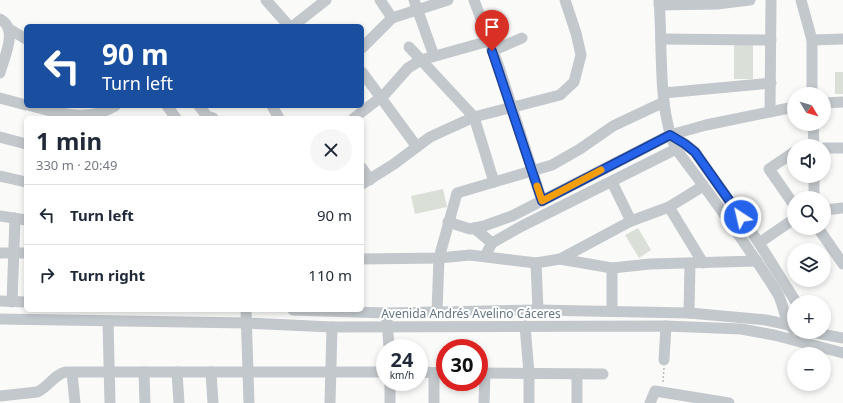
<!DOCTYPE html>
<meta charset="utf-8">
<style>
body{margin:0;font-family:"Noto Sans",sans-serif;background:#f6f6f7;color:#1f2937;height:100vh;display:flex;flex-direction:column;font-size:15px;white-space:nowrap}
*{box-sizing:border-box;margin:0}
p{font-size:13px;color:#747a83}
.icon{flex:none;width:22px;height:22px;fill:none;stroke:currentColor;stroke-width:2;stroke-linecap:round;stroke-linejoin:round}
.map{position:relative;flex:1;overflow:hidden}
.details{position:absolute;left:24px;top:116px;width:340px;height:196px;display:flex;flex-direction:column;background:#fff;border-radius:6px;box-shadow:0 2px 6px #0003}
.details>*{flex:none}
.banner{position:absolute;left:24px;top:24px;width:340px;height:84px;border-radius:6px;box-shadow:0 2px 6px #0003;background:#1a4fa0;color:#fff;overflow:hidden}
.needle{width:26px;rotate:128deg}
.tools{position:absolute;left:787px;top:87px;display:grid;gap:8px}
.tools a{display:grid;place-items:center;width:44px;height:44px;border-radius:50%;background:#fff;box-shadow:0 2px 6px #0003;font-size:20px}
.speed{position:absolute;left:376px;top:339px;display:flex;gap:8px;font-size:20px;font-weight:700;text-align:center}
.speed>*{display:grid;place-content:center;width:52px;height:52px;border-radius:50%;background:#fff;box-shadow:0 2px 6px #0003;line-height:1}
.speed small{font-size:10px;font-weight:400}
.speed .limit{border:6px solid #d22;background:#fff;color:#111}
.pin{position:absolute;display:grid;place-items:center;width:34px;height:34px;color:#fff;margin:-41px -17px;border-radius:50% 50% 50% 0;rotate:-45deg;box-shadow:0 0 4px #0007}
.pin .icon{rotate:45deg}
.me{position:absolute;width:44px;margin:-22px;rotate:325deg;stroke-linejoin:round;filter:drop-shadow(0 0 3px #0008)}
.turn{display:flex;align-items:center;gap:14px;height:84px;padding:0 12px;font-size:18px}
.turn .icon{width:52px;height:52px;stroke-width:2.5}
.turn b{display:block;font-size:28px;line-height:34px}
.round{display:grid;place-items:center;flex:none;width:42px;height:42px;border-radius:21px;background:#f6f6f7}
.summary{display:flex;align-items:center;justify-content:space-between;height:68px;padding:0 12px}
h1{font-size:24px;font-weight:700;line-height:30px}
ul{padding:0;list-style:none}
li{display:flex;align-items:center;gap:12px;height:60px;padding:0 12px;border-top:1px solid #e0e1e3}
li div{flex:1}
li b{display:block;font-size:15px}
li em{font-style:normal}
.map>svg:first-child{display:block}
.grass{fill:#dadfd7}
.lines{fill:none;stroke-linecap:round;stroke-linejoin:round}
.path{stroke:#bbbfc2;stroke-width:1.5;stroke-dasharray:2 2;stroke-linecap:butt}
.minor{stroke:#c3c8cc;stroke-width:11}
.route-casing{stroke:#184099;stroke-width:10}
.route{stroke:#2563eb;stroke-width:7}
.slow{stroke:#f59e0b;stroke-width:7}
.labels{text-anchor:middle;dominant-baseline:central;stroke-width:4;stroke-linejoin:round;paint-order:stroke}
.street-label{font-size:12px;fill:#657683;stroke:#fff}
</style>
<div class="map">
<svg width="843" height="403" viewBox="0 0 843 403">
<rect width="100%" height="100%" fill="#fafaf8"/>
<g class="grass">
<rect x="734" y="45" width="19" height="34"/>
<rect x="835" y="72" width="8" height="22"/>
<path d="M443,189L447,207L415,214L411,196Z"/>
<path d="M638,228L651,250L639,258L625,235Z"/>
</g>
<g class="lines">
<path class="path" d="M663,382L664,368"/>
<g class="minor">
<path d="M266,0L289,26"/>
<path d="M380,0L392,18"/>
<path d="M414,0L434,56"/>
<path d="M474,0L500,70L542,201"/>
<path d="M659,0C663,45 657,109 676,149C711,195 745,242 776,291C784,302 783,319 793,329"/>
<path d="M801,0L812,40V94"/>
<path d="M659,5L717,4L750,0"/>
<path d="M0,19C19,29 4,57 0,73"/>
<path d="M293,26L326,0"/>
<path d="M9,29L26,39"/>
<path d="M661,39L771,40"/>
<path d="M812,40L843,39"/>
<path d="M409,47L474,117L494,182"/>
<path d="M362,48L392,18L448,0"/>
<path d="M492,51L522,38"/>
<path d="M362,72L417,147"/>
<path d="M664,93L771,83"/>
<path d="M0,98L26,105"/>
<path d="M824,103L843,102"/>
<path d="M31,106C61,113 86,123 115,106"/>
<path d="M167,106L176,118"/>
<path d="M199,106L207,116L213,118"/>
<path d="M272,106L279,118"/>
<path d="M770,111L771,0"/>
<path d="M354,118L385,94L408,68L421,60L489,41"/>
<path d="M813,124L814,146"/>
<path d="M670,135L685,144L695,152L759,243L796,302"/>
<path d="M0,137L26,144"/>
<path d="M824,148H843"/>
<path d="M794,152L769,169L794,205"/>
<path d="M362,168L370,180"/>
<path d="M0,176L26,182"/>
<path d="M814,176V198"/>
<path d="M612,182L631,221"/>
<path d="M362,184L394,164L430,137L474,117L560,95L574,82L581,55L576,33L565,0"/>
<path d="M669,207L703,263"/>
<path d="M824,210L843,208"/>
<path d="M0,216L26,220"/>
<path d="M448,222L470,229L484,226L512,216L670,135L706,125L794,107"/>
<path d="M474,228L492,243"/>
<path d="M818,228L843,264"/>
<path d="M759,243L794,219"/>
<path d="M0,253H26"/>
<path d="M485,256L492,243L522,226L676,149"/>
<path d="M362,259L439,258L470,255L536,263L560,259L612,268L650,264L757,261"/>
<path d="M560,259L631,221L669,207L703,186"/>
<path d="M536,263L538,310"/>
<path d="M0,301L26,302"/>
<path d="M12,302L15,218"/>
<path d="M246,310L249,403"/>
<path d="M293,310L387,313L538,310L689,313L766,320L794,326"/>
<path d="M612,311V268"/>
<path d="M437,312L439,258L457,193L552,165L580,149L613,126L664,102"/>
<path d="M689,313L690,263"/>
<path d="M0,319L246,323L332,327L666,326L741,329L774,335L843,353"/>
<path d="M387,319L389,348"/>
<path d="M108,321L110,403"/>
<path d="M525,326L529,373V403"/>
<path d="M811,332L843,338"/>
<path d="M664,360L666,326"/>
<path d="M144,372L145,403"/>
<path d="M177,372L179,403"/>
<path d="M211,372L213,403"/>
<path d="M419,372L445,373"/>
<path d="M72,373L75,403"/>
<path d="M479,373L603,374"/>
<path d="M0,396L37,392C48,388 54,374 66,372H385"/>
<path d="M330,403L332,327"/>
<path d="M390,403V382"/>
<path d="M434,403V373"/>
<path d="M484,403L485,373"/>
<path d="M577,403V374"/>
<path d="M650,403L655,391L729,403"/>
</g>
</g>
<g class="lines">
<g class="route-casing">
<path id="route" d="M492,51L542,201L670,135L685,144L695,152L741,217"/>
</g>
<use href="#route" class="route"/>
<path class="slow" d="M537,186L542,201L601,170"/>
</g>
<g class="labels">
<g class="street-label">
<text x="471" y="313">Avenida Andrés Avelino Cáceres</text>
</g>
</g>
</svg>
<div class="tools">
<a><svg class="needle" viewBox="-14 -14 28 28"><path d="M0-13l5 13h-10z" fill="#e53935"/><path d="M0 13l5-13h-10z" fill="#747a83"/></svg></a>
<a><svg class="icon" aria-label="sound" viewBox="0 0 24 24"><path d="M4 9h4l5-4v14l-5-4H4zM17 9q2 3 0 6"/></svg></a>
<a><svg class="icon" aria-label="search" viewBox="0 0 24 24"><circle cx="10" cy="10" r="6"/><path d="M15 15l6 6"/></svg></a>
<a><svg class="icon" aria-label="layers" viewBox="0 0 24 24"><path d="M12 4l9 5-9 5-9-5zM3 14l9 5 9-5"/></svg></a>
<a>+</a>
<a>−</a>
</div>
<div class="speed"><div>24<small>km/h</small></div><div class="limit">30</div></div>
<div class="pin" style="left:492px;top:51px;background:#d93025"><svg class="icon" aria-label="arrive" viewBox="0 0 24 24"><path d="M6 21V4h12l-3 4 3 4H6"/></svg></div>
<svg class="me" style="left:741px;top:217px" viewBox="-20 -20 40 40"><circle r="17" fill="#2563eb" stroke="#fff" stroke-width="3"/><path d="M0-11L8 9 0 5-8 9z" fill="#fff"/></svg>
<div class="banner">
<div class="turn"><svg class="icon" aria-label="left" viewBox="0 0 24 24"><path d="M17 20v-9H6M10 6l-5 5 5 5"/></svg><div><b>90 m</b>Turn left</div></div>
</div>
<section class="details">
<div class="summary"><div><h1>1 min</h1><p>330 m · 20:49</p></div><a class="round"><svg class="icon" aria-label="close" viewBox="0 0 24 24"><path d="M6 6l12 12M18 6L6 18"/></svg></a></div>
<ul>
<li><svg class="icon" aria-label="left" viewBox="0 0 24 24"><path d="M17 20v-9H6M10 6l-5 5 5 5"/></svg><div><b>Turn left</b></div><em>90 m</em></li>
<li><svg class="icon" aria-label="right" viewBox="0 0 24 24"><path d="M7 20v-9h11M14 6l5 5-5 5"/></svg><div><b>Turn right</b></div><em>110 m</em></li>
</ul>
</section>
</div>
